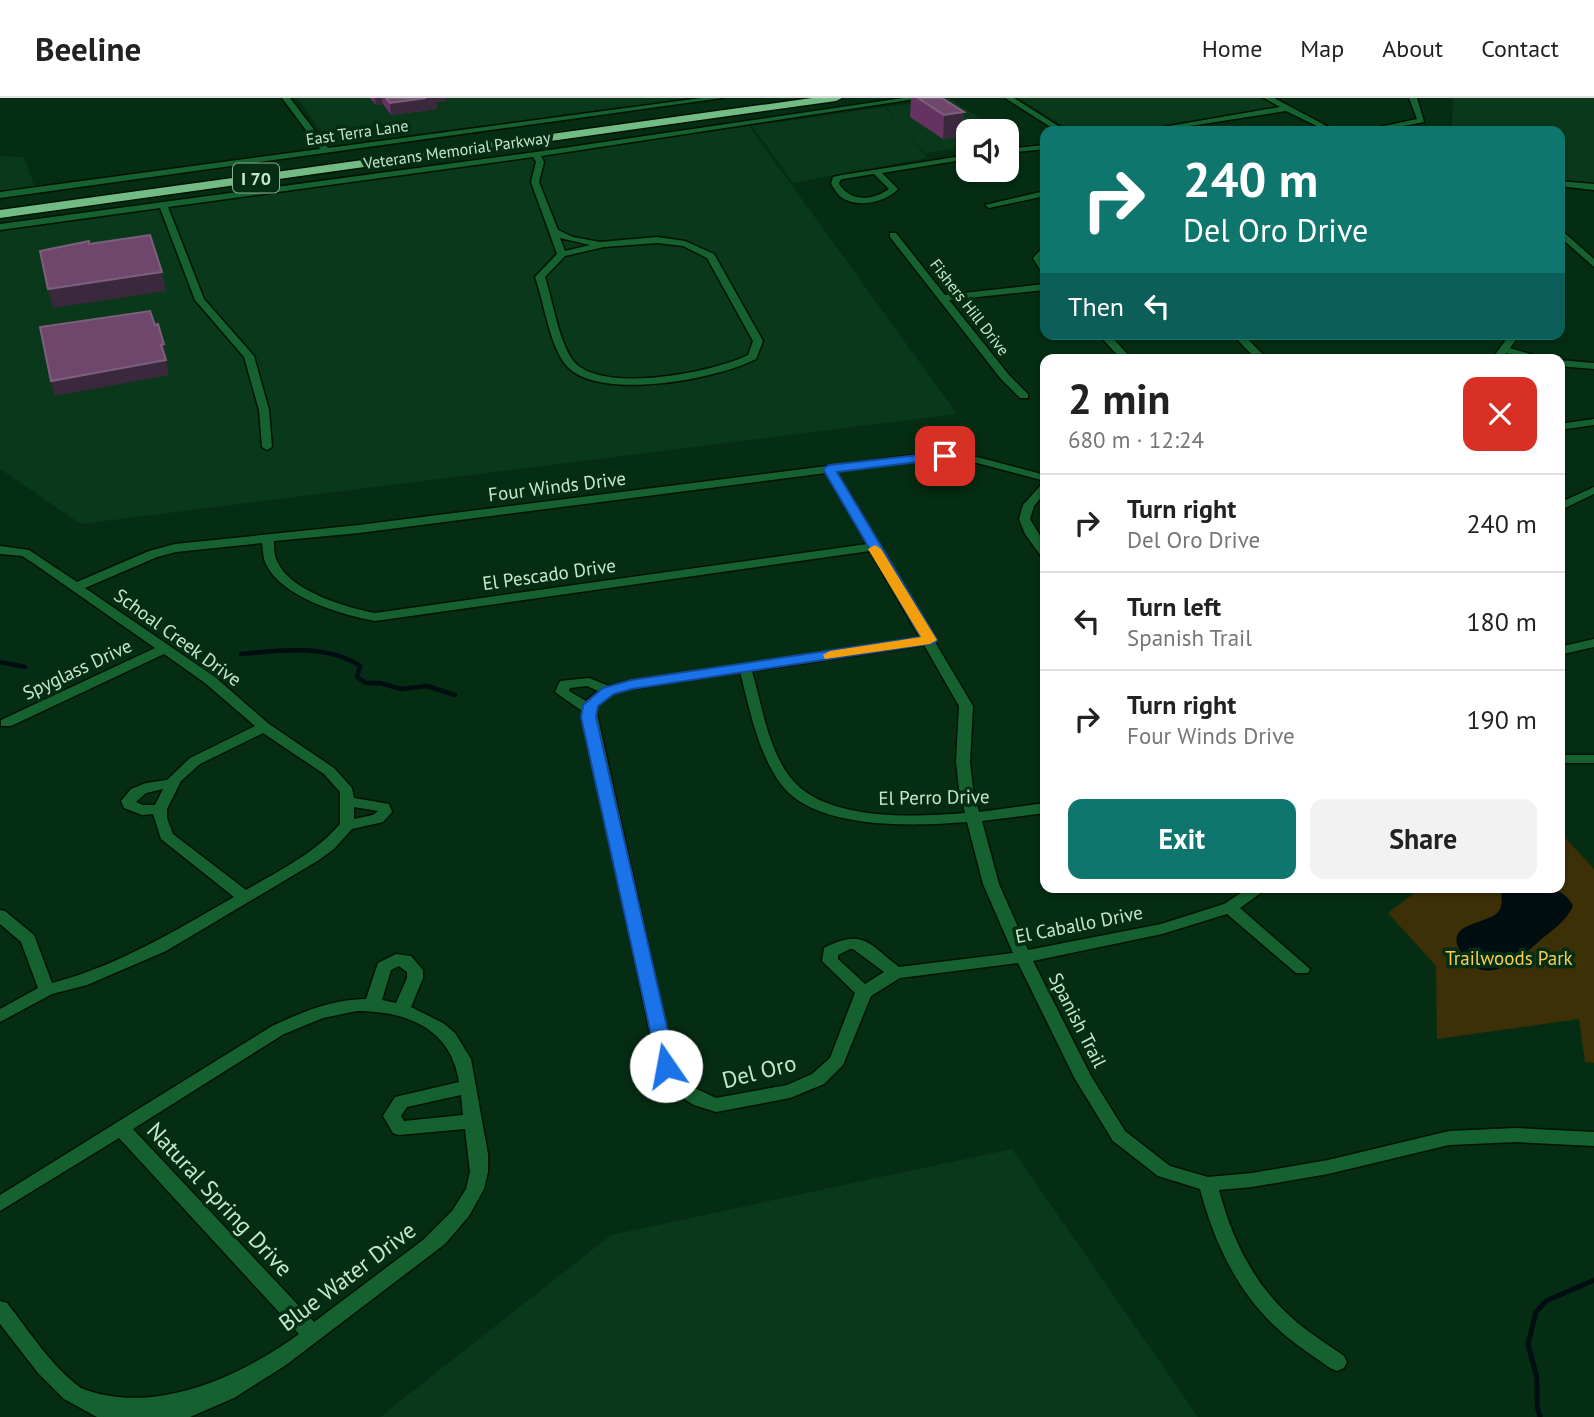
<!DOCTYPE html>
<meta charset="utf-8">
<style>
body{margin:0;font-family:"PT Sans",sans-serif;background:#f2f2f2;color:#222;height:100vh;display:flex;flex-direction:column;font-size:26px;white-space:nowrap}
*{box-sizing:border-box;margin:0}
p{font-size:23px;color:#767676}
.icon{flex:none;width:38px;height:38px;fill:none;stroke:currentColor;stroke-width:2;stroke-linecap:round;stroke-linejoin:round}
.map{position:relative;flex:1;overflow:hidden}
.panel{position:absolute;left:1040px;top:256px;width:525px;height:539px;display:flex;flex-direction:column;background:#fff;border-radius:14px;box-shadow:0 2px 5px #0004}
.panel>*{flex:none}
.top-card{position:absolute;left:1040px;top:28px;width:525px;height:214px;border-radius:14px;box-shadow:0 2px 5px #0004;background:#0f766e;color:#fff;overflow:hidden}
.tools{position:absolute;left:956px;top:21px;display:grid;gap:14px}
.tools a{display:grid;place-items:center;width:63px;height:63px;border-radius:14px;background:#fff;box-shadow:0 2px 5px #0004;font-size:35px}
.pin{position:absolute;display:grid;place-items:center;width:60px;height:60px;color:#fff;margin:-30px;border-radius:14px;box-shadow:0 4px 10px #0006}
.me{position:absolute;width:77px;margin:-38px;rotate:348deg;stroke-linejoin:round;filter:drop-shadow(0 0 5px #0008)}
.turn{display:flex;align-items:center;gap:24px;height:147px;padding:0 28px;font-size:32px}
.turn .icon{width:91px;height:91px;stroke-width:2.5}
.turn b{display:block;font-size:49px;line-height:60px}
.then{display:flex;align-items:center;height:66px;padding:0 28px;background:#0003;gap:14px;font-size:26px}
.round{display:grid;place-items:center;flex:none;width:74px;height:74px;border-radius:14px;background:#f2f2f2}
.headline{display:flex;align-items:center;justify-content:space-between;height:119px;padding:0 28px}
h1{font-size:42px;font-weight:600;line-height:52px}
.button{display:flex;gap:14px;margin-top:auto;padding:14px 28px}
.button a{flex:1;height:80px;border-radius:14px;background:#0f766e;color:#fff;font-size:28px;font-weight:600;line-height:80px;text-align:center}
.button a+a{background:#f2f2f2;color:#222}
ul{padding:0;list-style:none}
li{display:flex;align-items:center;gap:21px;height:98px;padding:0 28px;border-top:2px solid #e0e0e0}
li div{flex:1}
li b{display:block;font-size:26px}
li em{font-style:normal}
header{display:flex;align-items:center;gap:42px;box-sizing:border-box;height:98px;padding:0 35px;background:#fff;border-bottom:2px solid #e0e0e0}
header strong{font-size:33px}
nav{display:flex;gap:38px;margin-inline-start:auto;font-size:24px}
.map>svg:first-child{display:block}
.built{fill:#0a381a}
.green{fill:#3d3007}
.water{fill:#010e11}
.lines{fill:none;stroke-linecap:round;stroke-linejoin:round}
.stream-far1{stroke:#010e11;stroke-width:4.5}
.stream{stroke:#010e11;stroke-width:5}
.minor-casing{stroke:#001304;stroke-width:3}
.highway-casing{stroke:#001304;stroke-width:3}
.minor{fill:#156230;fill-rule:evenodd}
.highway{fill:#73bb84;fill-rule:evenodd}
.wall{fill:#643361}
.shaded-wall{fill:#3a283d}
.building{fill:#6f466c;stroke:#7c607b;stroke-width:2}
.route{fill:#1a73e8;stroke:#114b97;stroke-width:2}
.slow{fill:#f59e0b}
.labels{text-anchor:middle;dominant-baseline:central;stroke-width:7;stroke-linejoin:round;paint-order:stroke}
.far-street-label{font-size:16px;fill:#c5e8cb;stroke:#052d13}
.shield{fill:#052d13;stroke:#8bb094;stroke-width:2}
.shield-label{font-size:18px;font-weight:bold;fill:#c5e8cb}
.street-label{font-size:19px;fill:#c5e8cb;stroke:#052d13}
.park-label{font-size:19px;fill:#facf4e;stroke:#052d13}
.near-street-label{font-size:23px;fill:#c5e8cb;stroke:#052d13}
</style>
<header>
<strong>Beeline</strong>
<nav><a>Home</a><a>Map</a><a>About</a><a>Contact</a></nav>
</header>
<div class="map">
<svg width="1594" height="1319" viewBox="0 0 1594 1319">
<rect width="100%" height="100%" fill="#052d13"/>
<g class="built">
<path d="M297,0H692L332,47Z"/>
<path d="M949,0L1000,33H968V49L925,55L908,36L927,60L793,85L752,28L885,9L895,21L887,9Z"/>
<path d="M1018,0H1263L1277,9L1128,33H1072Z"/>
<path d="M1453,0H1594V87L1559,82V33H1455L1452,27Z"/>
<path d="M749,28L957,316L81,426L0,371V133Z"/>
<path d="M0,58L24,59L35,90L0,95Z"/>
<path d="M1012,1051L1198,1319H380L611,1137Z"/>
</g>
<path class="green" d="M1559,733L1594,771V965L1585,964L1579,921L1437,941L1436,868L1388,815L1422,789H1559Z"/>
<path class="water" d="M1501,789C1525,789 1561,782 1573,808C1567,822 1555,830 1544,839C1520,860 1483,896 1459,851C1446,825 1486,826 1497,815C1504,809 1501,797 1501,789Z"/>
<g class="lines">
<g class="stream-far1">
<path d="M241,556C278,552 327,546 360,568L357,579L366,585H380L401,591L427,588L455,597"/>
<path d="M0,564L25,569"/>
</g>
<path class="stream" d="M1540,1319L1537,1308V1280L1528,1246L1536,1214L1546,1203L1594,1182"/>
<g class="minor-casing">
<g id="minor">
<path d="M282,0H290L328,50L701,0H722L0,100V94L320,51Z"/>
<path d="M903,0H922L541,58L544,64L539,84L558,132L573,139L600,144L657,139L685,143L714,156L763,243L756,261C718,281 595,305 565,266C549,245 544,204 535,179L557,156L531,84L536,64L533,59L168,109L204,201L254,258L269,312L272,349L267,352L262,349L259,312L244,259L195,202L160,110L0,132V126L536,54ZM560,140L590,147L565,153ZM657,145L683,148L707,160L753,243L748,257C715,274 597,298 572,261C558,240 553,204 545,179L565,158L604,149Z"/>
<path d="M1005,0H1014L1066,33H1057Z"/>
<path d="M1264,0H1274L1336,33H1327L1286,13L1157,33H1140L1280,9Z"/>
<path d="M1409,0H1417L1424,24L1376,33H1361L1417,21Z"/>
<path d="M1045,47V51L1006,55V51Z"/>
<path d="M968,57V61L882,75L898,91C886,104 857,111 841,99C837,96 834,90 831,86L833,79L842,77ZM874,76L889,91C872,103 851,104 839,86L840,82L843,81Z"/>
<path d="M1559,83L1594,86V92L1559,88Z"/>
<path d="M1045,93V98L989,110L985,107Z"/>
<path d="M1559,130L1594,161V169L1559,138Z"/>
<path d="M890,135H896L945,197L1045,186V192L949,202L1009,277L1028,296V300H1020L1001,281L890,139Z"/>
<path d="M1045,147L1043,160L1045,176L1042,175L1033,160Z"/>
<path d="M1098,236H1109L1132,261H1121Z"/>
<path d="M1232,236H1243L1267,261H1256Z"/>
<path d="M1510,236H1520L1510,250L1547,261H1528L1506,255L1502,261H1492Z"/>
<path d="M1559,262L1594,265V271L1559,268Z"/>
<path d="M1594,321V327L1559,332V326Z"/>
<path d="M930,355L977,359L1045,377V383L977,365L930,361L836,373L932,539L936,542L935,544L973,608L970,664L973,691L979,714L1045,705V715L982,723L999,786L1028,852L1161,826L1224,806L1250,789H1269L1240,810L1310,871L1308,875H1296L1227,816L1162,836L1033,863L1091,978L1125,1033L1170,1068L1208,1079L1252,1075L1328,1062L1449,1033L1516,1030L1594,1034V1048L1516,1044L1449,1047L1328,1076L1252,1089L1219,1092C1232,1141 1253,1185 1291,1219C1307,1234 1326,1245 1344,1258L1347,1264L1344,1270L1337,1273L1330,1270C1312,1257 1294,1246 1278,1231C1237,1194 1214,1144 1200,1091L1158,1078L1113,1043L1075,981L1018,865L900,880L871,898L843,967L824,986L790,1000L716,1014L694,1007L670,993L657,968L582,613L555,594L560,583L589,580L609,588L630,583L920,540L870,453L375,523C342,517 281,499 266,466C263,460 263,452 262,445L176,454L157,459L85,490L215,579L269,626L334,670L352,690L354,700L389,706L392,714L383,724L352,731L334,751L319,762L166,853L87,887L52,896L0,924V911L38,890L21,844L0,826V812L5,813L34,837L52,885C118,868 176,832 234,799L161,741L153,716L142,717L124,710L121,703L131,691L146,685L167,682L190,660L255,628L205,585L164,556L11,628H1V622L155,550L33,465L22,458L0,456V448L29,452L77,484L149,453L175,446L359,427ZM826,375L867,446L375,515C347,510 291,493 278,465C274,459 274,450 274,443L359,435ZM924,547L959,608L956,664L959,691L965,715C915,719 824,724 790,679C768,650 762,608 752,573ZM740,574C750,612 757,652 780,685C814,733 915,728 967,724L983,786L1013,855L899,869C868,845 863,830 824,850L822,863L855,895L830,960L812,976L787,987L716,1000L682,984L675,968L596,611C601,599 613,595 625,592ZM587,588L598,593L586,603L569,593L570,590ZM263,635L324,676L340,694V726C314,756 280,772 246,792L173,736L167,720V711L181,683L200,666ZM163,691L155,707H143L136,704L146,695ZM354,709L378,713L373,717L354,721ZM850,851H853L884,874L865,886L838,861V857Z"/>
<path d="M1045,386V395L1034,408L1030,421L1045,446V459L1041,458L1025,436L1019,421L1023,407L1041,387Z"/>
<path d="M1594,389V396L1559,413V405Z"/>
<path d="M1594,541V549L1559,557V549Z"/>
<rect x="1559" y="657" width="35" height="8"/>
<path d="M396,856L411,858L423,872V880L411,909L443,925L455,935L471,961L488,1056V1074L484,1091L469,1118L445,1146L286,1267L234,1300L190,1319H97L64,1301L38,1275L0,1226V1203L7,1205C30,1234 51,1268 81,1290C153,1319 240,1279 299,1236L119,1040L0,1113V1097L272,928C302,914 333,901 366,901L378,865ZM399,868L407,874V880L396,905L382,902L391,872ZM357,913C406,913 451,930 459,984L395,999L383,1018L393,1035L399,1037L465,1031L470,1074L466,1091L452,1113L423,1142L314,1224L133,1031L284,936L323,920ZM461,997L463,1017L404,1023L401,1018L407,1009Z"/>
</g>
</g>
<g class="highway-casing">
<path id="highway" d="M812,0H842L836,3L0,120V112Z"/>
</g>
<use href="#minor" class="minor"/>
<use href="#highway" class="highway"/>
</g>
<g class="wall">
<path d="M370,0H446V3L436,4L437,11L391,17L383,6L376,7Z"/>
<path d="M911,0H942L964,14L963,38L943,41L910,19Z"/>
</g>
<g class="shaded-wall">
<path d="M375,0H382L383,6L376,7Z"/>
<path d="M426,0H446V3L436,4L437,11L391,17L390,5Z"/>
<path d="M964,14L963,38L943,41L944,17Z"/>
<path d="M162,174L166,193L53,210L48,191Z"/>
<path d="M164,246L167,261H164L161,247Z"/>
<path d="M166,262L169,277L55,298L51,283Z"/>
</g>
<g class="building">
<path d="M386,0H426L390,5Z"/>
<path d="M918,0H942L964,14L944,17Z"/>
<path d="M150,137L162,174L48,191L40,153L89,143V146Z"/>
<path d="M150,213L155,227L158,226L164,246L161,247L166,262L51,283L40,229Z"/>
</g>
<path class="route" d="M945,354L950,355V360L837,374L937,542L935,545L632,591L614,596L598,608L596,619L676,968L673,973L666,975L659,973L581,619L583,607L603,590L631,582L921,539L823,371L829,367Z"/>
<path class="slow" d="M875,447L881,451L937,542L930,546L825,561L823,557L830,553L921,539L868,451Z"/>
<g class="labels">
<g class="far-street-label">
<text transform="translate(357 34) rotate(-8)">East Terra Lane</text>
<text transform="translate(457 52) rotate(-8)">Veterans Memorial Parkway</text>
<text transform="translate(970 209) rotate(52)">Fishers Hill Drive</text>
</g>
<rect class="shield" x="233" y="65.5" width="46" height="29" rx="5"/>
<g class="shield-label">
<text x="256" y="80">I 70</text>
</g>
<g class="street-label">
<text transform="translate(557 388) rotate(-7)">Four Winds Drive</text>
<text transform="translate(549 476) rotate(-8)">El Pescado Drive</text>
<text transform="translate(178 539) rotate(36)">Schoal Creek Drive</text>
<text transform="translate(77 571) rotate(-25)">Spyglass Drive</text>
<text transform="translate(934 699) rotate(-1)">El Perro Drive</text>
<text transform="translate(1079 826) rotate(-11)">El Caballo Drive</text>
<text transform="translate(1078 922) rotate(63)">Spanish Trail</text>
</g>
<g class="park-label">
<text x="1509" y="860">Trailwoods Park</text>
</g>
<g class="near-street-label">
<text transform="translate(759 973) rotate(-14)">Del Oro</text>
<text transform="translate(220 1101) rotate(47)">Natural Spring Drive</text>
<text transform="translate(347 1178) rotate(-37)">Blue Water Drive</text>
</g>
</g>
</svg>
<div class="tools">
<a><svg class="icon" aria-label="sound" viewBox="0 0 24 24"><path d="M4 9h4l5-4v14l-5-4H4zM17 9q2 3 0 6"/></svg></a>
</div>
<div class="pin" style="left:945px;top:358px;background:#d93025"><svg class="icon" aria-label="arrive" viewBox="0 0 24 24"><path d="M6 21V4h12l-3 4 3 4H6"/></svg></div>
<svg class="me" style="left:666px;top:968px" viewBox="-20 -20 40 40"><circle r="19" fill="#fff"/><path d="M0-13L10 11 0 6-10 11z" fill="#1a73e8"/></svg>
<div class="top-card">
<div class="turn"><svg class="icon" aria-label="right" viewBox="0 0 24 24"><path d="M7 20v-9h11M14 6l5 5-5 5"/></svg><div><b>240 m</b>Del Oro Drive</div></div>
<div class="then">Then<svg class="icon" aria-label="left" viewBox="0 0 24 24"><path d="M17 20v-9H6M10 6l-5 5 5 5"/></svg></div>
</div>
<section class="panel">
<div class="headline"><div><h1>2 min</h1><p>680 m · 12:24</p></div><a class="round" style="background:#d93025;color:#fff"><svg class="icon" aria-label="close" viewBox="0 0 24 24"><path d="M6 6l12 12M18 6L6 18"/></svg></a></div>
<ul>
<li><svg class="icon" aria-label="right" viewBox="0 0 24 24"><path d="M7 20v-9h11M14 6l5 5-5 5"/></svg><div><b>Turn right</b><p>Del Oro Drive</p></div><em>240 m</em></li>
<li><svg class="icon" aria-label="left" viewBox="0 0 24 24"><path d="M17 20v-9H6M10 6l-5 5 5 5"/></svg><div><b>Turn left</b><p>Spanish Trail</p></div><em>180 m</em></li>
<li><svg class="icon" aria-label="right" viewBox="0 0 24 24"><path d="M7 20v-9h11M14 6l5 5-5 5"/></svg><div><b>Turn right</b><p>Four Winds Drive</p></div><em>190 m</em></li>
</ul>
<div class="button"><a>Exit</a><a>Share</a></div>
</section>
</div>
